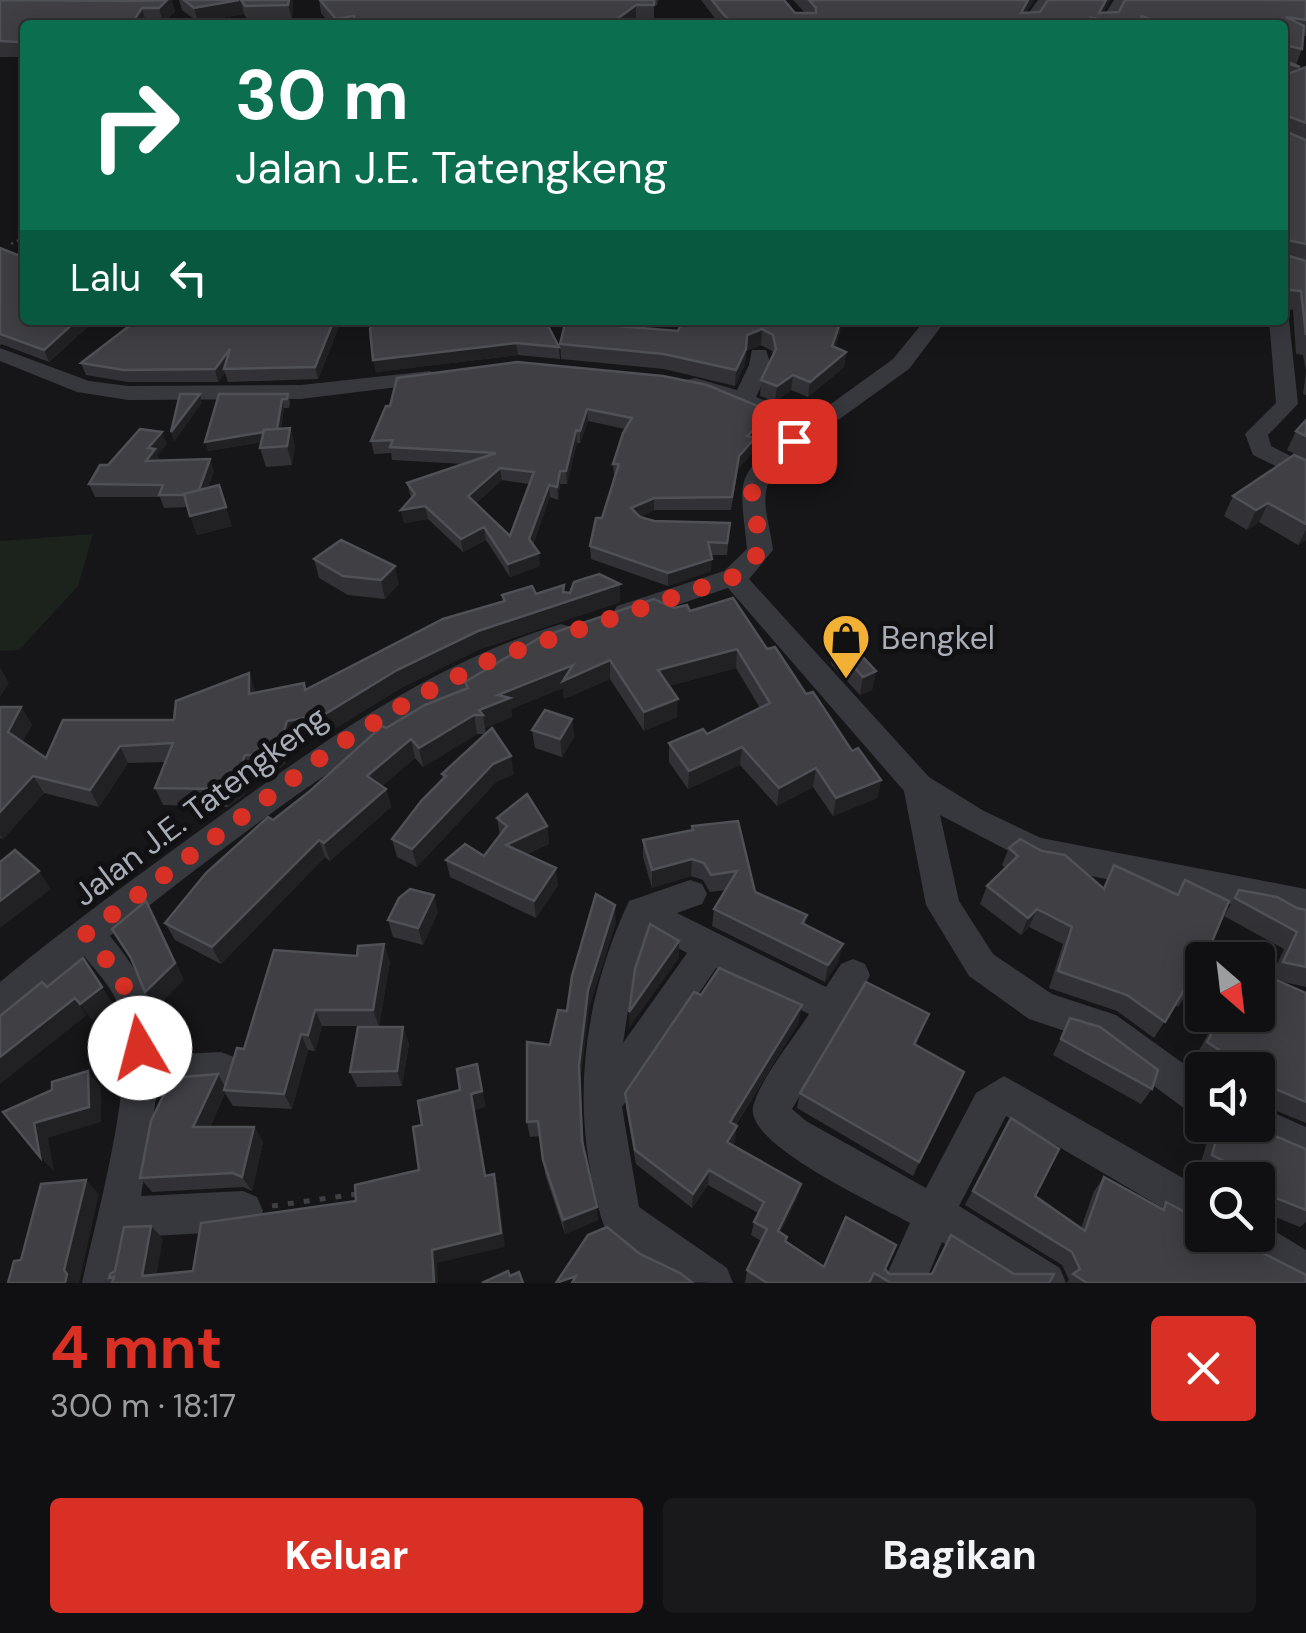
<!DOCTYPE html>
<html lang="id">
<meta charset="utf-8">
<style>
body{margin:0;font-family:"DM Sans",sans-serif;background:#19191b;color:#f1f3f6;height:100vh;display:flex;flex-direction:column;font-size:38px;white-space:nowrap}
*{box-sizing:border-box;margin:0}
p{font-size:32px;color:#9c9d9f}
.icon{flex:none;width:55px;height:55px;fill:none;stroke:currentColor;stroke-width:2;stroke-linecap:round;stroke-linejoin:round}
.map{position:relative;height:1283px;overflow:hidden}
.side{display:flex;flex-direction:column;background:#101012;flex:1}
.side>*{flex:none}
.guide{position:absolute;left:20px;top:20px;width:1268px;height:305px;border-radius:10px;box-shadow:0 5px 25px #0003,0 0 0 2px #303032;background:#0b6e4f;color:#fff;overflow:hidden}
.needle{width:65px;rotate:152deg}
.buttons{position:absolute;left:1185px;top:942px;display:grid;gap:20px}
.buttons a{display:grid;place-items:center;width:90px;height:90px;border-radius:10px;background:#101012;box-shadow:0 5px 25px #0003,0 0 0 2px #303032;font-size:50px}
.pin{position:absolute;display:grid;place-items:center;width:85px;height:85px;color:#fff;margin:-42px;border-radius:20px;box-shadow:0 5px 15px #0006}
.me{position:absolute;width:110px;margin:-55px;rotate:352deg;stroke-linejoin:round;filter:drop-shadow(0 0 8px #0008)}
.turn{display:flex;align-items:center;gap:35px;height:210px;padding:0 50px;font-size:45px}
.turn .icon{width:130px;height:130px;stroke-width:2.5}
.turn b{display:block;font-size:70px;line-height:85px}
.then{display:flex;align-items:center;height:95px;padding:0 50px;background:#0003;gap:20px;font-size:38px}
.round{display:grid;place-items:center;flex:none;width:105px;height:105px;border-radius:10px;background:#19191b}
.head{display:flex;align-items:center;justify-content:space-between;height:170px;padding:0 50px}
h1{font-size:60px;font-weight:700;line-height:75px;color:#d93025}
.primary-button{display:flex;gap:20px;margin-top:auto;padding:20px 50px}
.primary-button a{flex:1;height:115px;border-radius:10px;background:#d93025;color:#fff;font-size:40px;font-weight:700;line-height:115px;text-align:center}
.primary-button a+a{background:#19191b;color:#f1f3f6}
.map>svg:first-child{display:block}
.green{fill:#1c231d}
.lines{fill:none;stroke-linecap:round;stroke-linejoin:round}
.path-far1{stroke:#3d3f44;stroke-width:2.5;stroke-dasharray:2.5 4;stroke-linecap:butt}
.path{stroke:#3d3f44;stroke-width:5;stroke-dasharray:6 10;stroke-linecap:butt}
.minor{fill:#37383d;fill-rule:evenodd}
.wall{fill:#323236;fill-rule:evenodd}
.shaded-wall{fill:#212124}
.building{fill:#3f3f44;stroke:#4f5156;stroke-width:2.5;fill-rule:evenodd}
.route{stroke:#d93025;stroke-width:18;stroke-dasharray:0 32.4}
.labels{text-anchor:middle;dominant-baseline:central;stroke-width:10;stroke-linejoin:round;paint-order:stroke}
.poi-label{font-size:32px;fill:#a8adb8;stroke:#111113;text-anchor:start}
.street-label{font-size:32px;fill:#a8adb8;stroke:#111113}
</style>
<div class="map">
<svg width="1306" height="1283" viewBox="0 0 1306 1283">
<rect width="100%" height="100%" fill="#161618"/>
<path class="green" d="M93,534L78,586L19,650L0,651V541Z"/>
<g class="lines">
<g class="path-far1">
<path d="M299,25L334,22"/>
<path d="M11,244L25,237"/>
</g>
<path class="path" d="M272,1206L357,1194"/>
<g class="minor">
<path d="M1038,0H1052L1034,25H1020Z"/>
<path d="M1114,0H1128L1112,25H1098Z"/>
<path d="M1282,315L1289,320L1298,404L1268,435L1271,446L1306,464V481L1253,455L1245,434L1276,403L1269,320H1282Z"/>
<path d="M925,320H946L909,369L784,459C754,493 768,510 773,550L749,579L929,777L984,811L1041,838L1306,889V919L1036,865L940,815L959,901L993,954L1052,994L1116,1015L1202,1077V1118L1189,1112L1092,1040L1029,1019L969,976L926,905L904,791L728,588L626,622L617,620L613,613L617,606L724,571L747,549C740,478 732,475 795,430L724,400L687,390L684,385L687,380L695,378L737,390L749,365L752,350H766L771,365L756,397L810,419L893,359Z"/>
<path d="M0,348L89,381L128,386L301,385L430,371L441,377L430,383L301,399L128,400L77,392L0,361Z"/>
<path d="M561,624L571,627L575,634L571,641C398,710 255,823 110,936C141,973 158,1006 159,1055L221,1052L234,1057L240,1070L234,1083L221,1088L157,1091L141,1196L243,1191L257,1197L263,1211L257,1225L243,1231L133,1237L124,1283H82C96,1217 142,1061 116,1000C109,984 95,970 84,956L13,1016L0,1021V982C66,927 136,877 206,826C315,747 430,663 561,624Z"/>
<path d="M690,880L702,884L707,894L702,904L677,913L826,987L841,964L853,959L865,964L870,975L865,986L792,1109L806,1121L926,1188L976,1093L1004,1076L1202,1189V1231L1006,1116L959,1206L1060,1268L1066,1283H1007L942,1242L925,1283H883L910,1223C879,1205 745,1145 753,1107C759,1080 794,1038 809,1014L716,968L622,1107L639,1207L727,1268L733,1283C716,1283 687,1283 672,1281C654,1272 629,1256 615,1242C602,1230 599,1209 595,1193C571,1093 586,993 629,901ZM649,932L687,953L623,1043L632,985Z"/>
<path d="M1258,1106L1306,1127V1166L1244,1139L1239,1125H1258Z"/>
<path d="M1258,1221L1306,1250V1283C1277,1283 1234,1263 1223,1235H1258Z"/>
</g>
</g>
<g class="wall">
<path d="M0,0L133,1L175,11L163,23H146L145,25H25V57H0Z"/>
<path d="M179,0H293L292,20L248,21L244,14L198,22L182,10Z"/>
<path d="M319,0H658L657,5H654V20H636L630,25H331L321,13Z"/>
<path d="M701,0H784L795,13H805L793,0H1034L1026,13L1040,12L1048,0H1110L1103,13L1306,0V36H1303L1302,49L1296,65L1300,67L1299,69L1306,67V395L1303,394L1306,371L1303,355L1296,354L1293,310L1282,308V25H720Z"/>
<path d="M0,248L95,320L49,362L1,344L0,346Z"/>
<path d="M101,320H340V324L318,379L228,382L225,373L218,382H128L86,375L81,363L129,326Z"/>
<path d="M566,320H609V325L678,331L683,320L840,332L835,348L846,352L844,367L808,397L791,390L775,402L760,396L761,380L773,356L772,351L761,345L746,351L745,364L735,386L664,369L561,359L560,344Z"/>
<path d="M370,329L559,347L560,359L518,355L376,372Z"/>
<path d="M397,378L770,424L755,440L754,451L738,469L731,510H654L640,517L654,521L730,523L727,555H711V571L668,586L591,559L590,546L602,518L615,476H614L613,464L625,429L588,421L580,443H577L567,484H560L558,500L550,497L533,544L540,566L510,577L486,540L463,552L428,519L404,523L401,510L411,498L407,483L464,464L392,460L391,453L374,454L371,441L390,406ZM502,480L529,484L510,536L476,503Z"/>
<path d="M288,394L290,403L289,408H284L281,429L290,428L295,446L292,465L266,467L260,448L262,442L208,451Z"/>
<path d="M1306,420V540L1298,545L1259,522L1247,530L1224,516L1233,496L1305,459L1287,450L1296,431Z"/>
<path d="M167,444L157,455L159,460L214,471L208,488L232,526L197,535L188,507L164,508L160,497H95L89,484L108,465Z"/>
<path d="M314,559L399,584L385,599L348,595L319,578Z"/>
<path d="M564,585V592L620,602L480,649L401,688L331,731L293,739L285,764L274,773L252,772L244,795L228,807L163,805L155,788L165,762L128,763L99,807L44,793L3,839L0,838V707H21L32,725L22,742L46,758L174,720L249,673L255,692L304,683L306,689L503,602L502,595L536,594Z"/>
<path d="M674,608L690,611L767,649L852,751L881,780L877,798L833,816L813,787L777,806L740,765L688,789L669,762V743L707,734L760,708L736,668L669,686L677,717L644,731L610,679L564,699L563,688L511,709L512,717L485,728L486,734H477L423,767L415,758L382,786L386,789L391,807L330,861L325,857L221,964L175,940L165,923L273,820L386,728L466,689L465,682Z"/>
<path d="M834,645L876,671L872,690L860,695L831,664Z"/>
<path d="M572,719L574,737L562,757L535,748L532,730Z"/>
<path d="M442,774H514L496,782L417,867L397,857L392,839L443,779Z"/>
<path d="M497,818L547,826L549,844L527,854L558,885L536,918L450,877L446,860L484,856L500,835Z"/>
<path d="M692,826L755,892L807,915L805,924L839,961L825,982L712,926L714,909L726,890L710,892L703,880L691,876L652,888L643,857V840L692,830Z"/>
<path d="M1009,848L1103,888L1177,894L1185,880L1202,960V1009L1184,998L1178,1007L1175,1005L1154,1038L1117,1011L1049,988L1063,944L1029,927L1021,935L980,904L987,886L1005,868L1002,865Z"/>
<path d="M1239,890L1306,910V987L1275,980L1306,993V1123L1267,1107L1258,1118V1070H1213L1195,1058L1217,1017L1214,1015H1258L1271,978L1284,949L1224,916Z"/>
<path d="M438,912L423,945L393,937L388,920Z"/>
<path d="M616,922L589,1007L580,1081L584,1146L598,1220L565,1234L545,1174L540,1136L530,1137L527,1122L550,1045L567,1011Z"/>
<path d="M390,961L379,1026H322L315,1051L308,1050L292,1109L233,1106L225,1093L210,1127H254L263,1142L252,1191L243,1187L152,1192L140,1178L225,1086L244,1049Z"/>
<path d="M929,1014L916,1045L964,1072L913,1176L797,1108L800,1093Z"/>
<path d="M1070,1018L1152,1089L1141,1104L1053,1055Z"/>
<path d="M799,1022L736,1125L735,1141L733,1145L801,1184L797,1198L780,1233L786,1242L824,1267L885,1269L889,1274H1014L1049,1283H745L747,1270L761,1241L751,1235L754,1222L758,1213L708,1185L692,1208L636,1164L626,1108L625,1093Z"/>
<path d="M409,1043L402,1086L357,1087L350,1072Z"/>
<path d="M1011,1118L1035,1196L1081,1228L1094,1191L1104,1177L1161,1208L1166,1202L1306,1283H1066L1069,1280L1062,1265L965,1205Z"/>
<path d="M1212,1125H1255L1256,1128L1306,1149V1222L1300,1227L1258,1210V1180H1220L1199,1169Z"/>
</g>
<g class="shaded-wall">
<path d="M167,0H172L175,11L163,23L159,8Z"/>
<path d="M241,0L244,14L198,22L194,8Z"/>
<path d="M289,0H293L292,20L288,5Z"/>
<path d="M1028,0H1034L1019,25L1021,13Z"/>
<path d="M1106,0H1110L1100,19L1099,13Z"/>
<path d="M636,5V20L630,25H615L617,19Z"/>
<path d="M142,8L146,23L145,25H132V23Z"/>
<path d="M354,16L356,25H337L336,19Z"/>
<path d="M25,41V57H22L17,42Z"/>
<path d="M77,320H95L49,362L44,350Z"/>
<path d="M334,320H340V324L318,379L315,367Z"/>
<path d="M842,320L840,332L830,362L832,346Z"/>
<path d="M762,329L761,345L746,351L747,335Z"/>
<path d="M516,343L518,355L376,372L373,360Z"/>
<path d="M230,349L224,369L225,373L218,382L215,369Z"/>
<path d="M746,349L745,364L735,386L736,370Z"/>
<path d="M846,352L844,367L808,397L810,382Z"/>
<path d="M793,375L791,390L775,402L777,386Z"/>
<path d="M200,394L202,403L174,442L171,432Z"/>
<path d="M282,399L284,408L279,439L208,451L205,442Z"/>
<path d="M587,409L588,421L580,443V431Z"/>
<path d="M772,412L770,424L755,440L754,451L738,469L731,510L739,456L747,436Z"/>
<path d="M290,428L295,446L292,465L287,446Z"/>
<path d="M576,430L577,443L567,484L566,471Z"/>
<path d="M162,432L167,444L157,455L160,462L146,461L148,448Z"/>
<path d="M210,459L214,471L202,507L197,495Z"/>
<path d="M500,468L502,480L470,508L468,496Z"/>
<path d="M560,471V484L558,500L557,487Z"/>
<path d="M219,485L232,526L197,535L190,516Z"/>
<path d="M549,485L550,497L530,551L529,539Z"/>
<path d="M654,498V510L631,521V508Z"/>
<path d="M1268,503L1259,522L1247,530L1256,510Z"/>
<path d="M425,506L428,519L404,523L401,510Z"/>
<path d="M484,527L486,540L463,552L461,539Z"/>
<path d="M1306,530V540L1298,545Z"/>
<path d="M539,553L540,566L510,577L508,564Z"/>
<path d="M712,559L711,571L668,586V573Z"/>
<path d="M395,566L399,584L385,599L381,580Z"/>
<path d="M620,584V602L480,649L401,688L331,731L293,739L285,764L274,773L267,755L287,721L397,670L564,585L565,602Z"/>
<path d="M737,649L736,668L658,689V670Z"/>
<path d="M610,660V679L564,699L563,688L511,709L512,717L485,728L483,715L479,710L498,695L573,665Z"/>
<path d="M0,667L9,683L0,697Z"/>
<path d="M876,671L872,690L860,695L863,677Z"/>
<path d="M249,673L255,690V711L249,694Z"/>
<path d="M678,699L677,717L644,731V712Z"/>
<path d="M21,707L32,725L18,750L8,732Z"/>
<path d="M474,715L477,734L423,767L419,748Z"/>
<path d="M572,719L574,737L562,757L560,739Z"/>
<path d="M411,739L415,758L372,795L367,776Z"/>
<path d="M120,746L128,763L99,807L90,790Z"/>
<path d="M742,747L740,765L688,789L689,771Z"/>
<path d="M245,755L252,772L244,795L228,807L221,789Z"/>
<path d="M511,756L514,774L496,782L417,867L412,849L493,764Z"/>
<path d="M816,768L813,787L777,806L779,788Z"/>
<path d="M33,776L44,793L3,839L0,835V812Z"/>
<path d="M881,780L877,798L833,816L836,798Z"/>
<path d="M386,789L391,807L330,861L324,843Z"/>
<path d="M547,826L549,844L508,862L506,845Z"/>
<path d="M319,840L325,857L221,964L212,947Z"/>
<path d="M692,859L691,876L652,888V870Z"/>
<path d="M556,868L558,885L536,918L534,901Z"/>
<path d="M39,871L51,889L0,928V901Z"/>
<path d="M434,895L438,912L423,945L418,928Z"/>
<path d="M146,901L156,918L184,980L156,1008L145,992Z"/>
<path d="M615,905L616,922L589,1007L580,1081L584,1156L579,1065L588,990Z"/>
<path d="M1037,909L1029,927L1021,935L1028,918Z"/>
<path d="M679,941V958L629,1028V1012Z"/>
<path d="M384,944L390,961L379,1026L373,1010Z"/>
<path d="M843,944L839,961L825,982L828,965Z"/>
<path d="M83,958L113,1004L92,1020L80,1004Z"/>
<path d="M75,998L87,1015L0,1084V1057Z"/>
<path d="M802,1005L799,1022L728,1137L730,1122Z"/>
<path d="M315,1010L322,1026L315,1051L308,1035Z"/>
<path d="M403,1027L409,1043L402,1086L397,1071Z"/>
<path d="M301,1034L308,1050L292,1109L284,1094Z"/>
<path d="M477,1064L486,1107L475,1110L489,1190L471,1094Z"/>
<path d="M88,1071L101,1087V1122L48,1138L54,1171L40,1157L34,1123Z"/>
<path d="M964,1072L958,1088L913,1176L919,1162Z"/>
<path d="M218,1074L227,1090H224L225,1093L203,1142L193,1127Z"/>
<path d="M737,1126L735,1141L725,1157L727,1142Z"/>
<path d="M254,1127L263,1142L252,1191L242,1177Z"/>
<path d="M709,1170L708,1185L692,1208L693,1194Z"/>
<path d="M494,1174L498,1188L505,1247L437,1263L438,1283H434L432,1250Z"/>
<path d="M86,1180L99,1194L79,1283H65L64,1270Z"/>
<path d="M801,1184L797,1198L775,1244L778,1231Z"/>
<path d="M597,1207L598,1220L565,1234L563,1220Z"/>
<path d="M151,1226L163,1239L155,1283L142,1276Z"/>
</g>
<g class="building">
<path d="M0,0L133,1L167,0L159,8H142L132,23L25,25V41L17,42L0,41Z"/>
<path d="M184,0H239L194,8Z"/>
<path d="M241,0H289L288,5L245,6Z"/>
<path d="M320,0H654V5H636L617,19L618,22L615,25H355L354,16L336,19Z"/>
<path d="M712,0H784L795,13H816V8L809,0H1028L1021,13L1040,12L1048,0H1106L1099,13L1119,12L1125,0H1306V20L1286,17L1304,26L1302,49L1289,46L1284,50L1285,61L1300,67L1282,62V25H1165L1142,16L1137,25L1092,18L1099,25H736L724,15Z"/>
<path d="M1306,67V123L1285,115L1287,132L1306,140V244L1287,240L1286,255L1306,261V335L1301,291L1282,289V76Z"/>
<path d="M0,248L25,258V320H77L44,350L0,334Z"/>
<path d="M137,320H334L315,367L224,369L230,349L215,369L124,370L81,363Z"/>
<path d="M375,320H545L559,347L516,343L373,360L370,329Z"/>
<path d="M566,320H607L605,325L678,331L683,320H841L832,346L846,352L810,382L793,375L777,386L761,380L776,349L773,335L762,329L747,335L746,349L736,370L664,354L560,344Z"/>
<path d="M517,362L663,376L707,385L772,412L747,436L755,438L739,456L732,497L654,498L631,508L640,517L654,521L730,523L727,543L708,542L712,559L668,573L590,546L596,518H602L619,464H613L623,433L632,418L587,409L580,431L576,430L566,471H560L557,487L549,485L529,539L539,553L508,564L484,527L461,539L425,506L401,510L415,494L407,483L496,453L390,447L393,440L371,441L386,406H390L397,378ZM500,468L534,472L510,536L468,496Z"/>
<path d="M180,394H200L171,432Z"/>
<path d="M219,394H288L287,399H282L277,429L264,430V432L205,442Z"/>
<path d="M1306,420V436L1296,431Z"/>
<path d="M290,428L287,446L260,448L264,430Z"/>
<path d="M140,429L162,432L148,448L155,449L146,461L210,459L199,490L185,495H159L163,485L89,484L100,465H108Z"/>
<path d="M1294,455L1306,460V524L1268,503L1256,510L1233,496Z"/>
<path d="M219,485L226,507L190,516L184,494Z"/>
<path d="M341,540L395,566L381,580L343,576L314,559Z"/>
<path d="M599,574L620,584L478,631L397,670L325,714L287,721L279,747L267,755H245L237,777L221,789L155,788L173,743L120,746L90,790L33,776L0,812V707H21L8,732L46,758L63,720H174L176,701L249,673V694L304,683L305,690L443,619L505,601L502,595L532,586L536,594L564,585L563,592L570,593L574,582Z"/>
<path d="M733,598L767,649L775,647L806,694L813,692L852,751L858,748L881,780L836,798L816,768L779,788L742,747L689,771L669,743L703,729L707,734L770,703L737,649L658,670L678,699L644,712L610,660L563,681L573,665L498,695L510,698L479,710L483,715H474L419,748L411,739L367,776L386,789L324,843L319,840L212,947L165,923L206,873L268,817L273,820L310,791L382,726L386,728L425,705L468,688L465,682L541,637L654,599L674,608L687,605L690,611Z"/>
<path d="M847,640L876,671L863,677L834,645Z"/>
<path d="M545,710L572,719L560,739L532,730Z"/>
<path d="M492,728L511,756L493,764L412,849L392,839L422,800L446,776L442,774Z"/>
<path d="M527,794L547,826L506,845L556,868L534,901L446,860L465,844L484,856L507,826L497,818Z"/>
<path d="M738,821L755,892L807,915L802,923L843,944L828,965L714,909L737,871L711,875L704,863L692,859L652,870L643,840L693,830L692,826Z"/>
<path d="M1020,839L1042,851L1065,855L1104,889L1114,865L1178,895L1185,880L1229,901L1211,944L1240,960H1202V985L1195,981L1190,990L1185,988L1165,1022L1127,995L1058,971L1072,927L1037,909L1028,918L987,886L1018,856L1009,848Z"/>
<path d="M15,850L39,871L0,901V862Z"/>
<path d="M410,889L434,895L418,928L388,920L399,898Z"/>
<path d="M1239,890L1277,897L1297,908L1306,910V967L1283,962L1297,932L1235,898Z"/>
<path d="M596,894L615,905L588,990L579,1065L582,1141L597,1207L563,1220L543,1160L538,1121L527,1122V1042L550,1045L558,1010L567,1011L572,976Z"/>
<path d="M146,901L175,963L145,992L131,958L112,929Z"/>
<path d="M650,924L679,941L629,1012L635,969Z"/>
<path d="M384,944L373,1010H315L308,1035L301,1034L284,1094L224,1090L237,1048L244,1049L274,950L357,956L358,946Z"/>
<path d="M83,958L102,987L80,1004L75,998L0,1057V1016L42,982L47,987Z"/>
<path d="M719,968L802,1005L730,1122L737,1126L727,1142L801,1184L778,1231L787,1237L785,1241L824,1267L846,1217L896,1245L885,1269L889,1274H932L951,1235L1014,1274H1054L1049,1283H891L874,1273L869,1283H767L747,1270L767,1229L754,1222L764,1202L709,1170L693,1194L635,1150L625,1093L694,992L701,995Z"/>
<path d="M1258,972L1306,993V1102L1271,1087L1268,1106H1258L1265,1079L1258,1074V1070H1250L1207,1042L1222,1015H1258Z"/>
<path d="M866,982L929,1014L914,1044L964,1072L919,1162L800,1093Z"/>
<path d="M1070,1018L1100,1027L1158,1070L1152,1089L1061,1039Z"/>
<path d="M358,1027H403L397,1071L350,1072Z"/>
<path d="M477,1064L482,1091L471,1094L485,1176L494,1174L501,1233L432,1250L434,1283H112L114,1277L109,1278L110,1274L115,1271L124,1227L151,1226L142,1276L193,1271L201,1223L356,1201L355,1185L419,1170L413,1127L422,1125L418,1101L460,1090L457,1069Z"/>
<path d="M88,1071L89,1107L34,1123L40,1157L3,1112L52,1090V1082Z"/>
<path d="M218,1074L193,1127H254L242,1177L233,1173L140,1178L151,1121L172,1078Z"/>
<path d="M1011,1118L1059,1149L1035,1196L1085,1231L1104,1177L1164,1210L1166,1202L1202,1221V1235H1228L1306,1275V1283H1087L1073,1274L1080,1269L1072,1252L973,1191Z"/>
<path d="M1220,1125H1255L1256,1128L1306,1149V1210L1261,1192L1262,1180L1212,1155Z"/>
<path d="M86,1180L64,1270L67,1274L65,1283H8L14,1261L21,1260L41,1184Z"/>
<path d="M607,1227L640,1254L680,1273L693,1283H572L576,1276L556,1283L588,1235Z"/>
<path d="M508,1271L510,1276L519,1272L523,1283H482Z"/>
</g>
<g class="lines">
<path class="route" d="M140,1048C140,999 116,971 86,934L336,746L413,699L492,659L733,577L748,567L760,550C756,487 732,488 794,441"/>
</g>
<defs>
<g id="shop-pin" transform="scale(2.5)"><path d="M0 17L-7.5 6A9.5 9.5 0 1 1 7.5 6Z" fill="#f2b134" stroke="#111113"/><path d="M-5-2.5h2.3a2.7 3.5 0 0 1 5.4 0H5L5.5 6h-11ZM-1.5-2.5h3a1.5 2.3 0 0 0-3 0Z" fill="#111"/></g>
</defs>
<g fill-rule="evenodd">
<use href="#shop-pin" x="846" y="638"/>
</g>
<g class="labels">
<g class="poi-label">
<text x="881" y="638">Bengkel</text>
</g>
<g class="street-label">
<text transform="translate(200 806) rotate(-37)">Jalan J.E. Tatengkeng</text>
</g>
</g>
</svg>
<div class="buttons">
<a><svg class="needle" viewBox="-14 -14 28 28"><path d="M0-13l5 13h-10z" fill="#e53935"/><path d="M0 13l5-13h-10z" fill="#9c9d9f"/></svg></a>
<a><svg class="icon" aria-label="sound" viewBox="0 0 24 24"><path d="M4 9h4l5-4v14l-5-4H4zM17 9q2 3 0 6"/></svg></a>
<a><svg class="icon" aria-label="search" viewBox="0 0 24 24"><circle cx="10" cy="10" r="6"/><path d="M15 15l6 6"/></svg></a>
</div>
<div class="pin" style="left:794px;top:441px;background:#d93025"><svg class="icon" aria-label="arrive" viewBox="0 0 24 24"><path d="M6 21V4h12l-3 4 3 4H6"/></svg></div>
<svg class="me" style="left:140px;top:1048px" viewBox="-20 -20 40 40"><circle r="19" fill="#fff"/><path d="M0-13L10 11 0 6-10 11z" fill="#d93025"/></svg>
<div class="guide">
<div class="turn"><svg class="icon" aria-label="right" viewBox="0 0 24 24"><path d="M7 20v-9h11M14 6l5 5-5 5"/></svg><div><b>30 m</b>Jalan J.E. Tatengkeng</div></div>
<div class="then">Lalu<svg class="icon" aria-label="left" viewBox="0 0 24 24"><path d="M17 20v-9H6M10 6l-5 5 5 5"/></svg></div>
</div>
</div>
<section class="side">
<div class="head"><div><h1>4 mnt</h1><p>300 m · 18:17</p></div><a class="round" style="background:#d93025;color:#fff"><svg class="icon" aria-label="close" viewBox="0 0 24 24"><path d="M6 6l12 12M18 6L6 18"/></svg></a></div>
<div class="primary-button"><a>Keluar</a><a>Bagikan</a></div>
</section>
